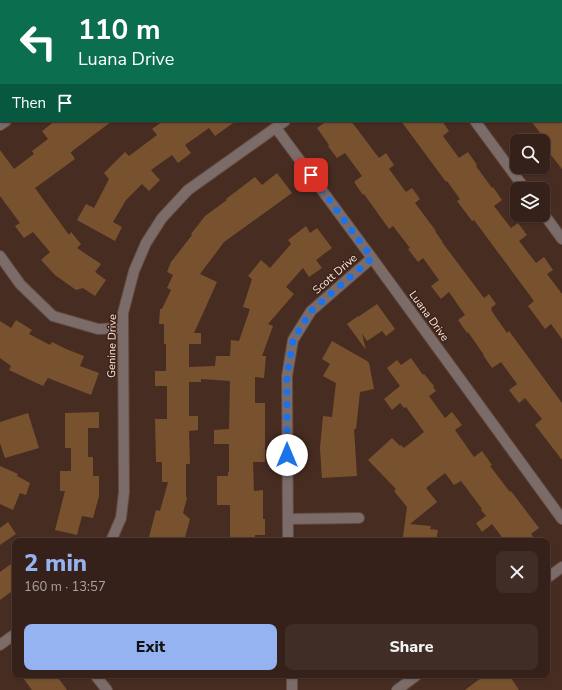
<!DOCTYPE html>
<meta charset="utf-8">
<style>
body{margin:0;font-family:"Nunito Sans",sans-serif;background:#402e26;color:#f1f3f6;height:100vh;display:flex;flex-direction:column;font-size:15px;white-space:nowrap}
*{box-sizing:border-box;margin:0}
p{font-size:13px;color:#aaa3a2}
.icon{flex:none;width:22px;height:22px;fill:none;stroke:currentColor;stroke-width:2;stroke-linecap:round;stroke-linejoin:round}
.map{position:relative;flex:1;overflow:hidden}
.panel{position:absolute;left:12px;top:538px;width:538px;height:140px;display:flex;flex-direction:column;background:#352119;border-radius:8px;box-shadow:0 1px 3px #0004,0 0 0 1px #4f3e38}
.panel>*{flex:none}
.guide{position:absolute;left:0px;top:0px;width:562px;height:122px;box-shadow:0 1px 3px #0004,0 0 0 1px #4f3e38;background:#0b6e4f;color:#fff;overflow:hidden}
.controls{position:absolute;left:510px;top:134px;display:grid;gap:8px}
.controls a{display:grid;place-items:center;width:40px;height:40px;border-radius:8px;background:#352119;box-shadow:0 1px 3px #0004,0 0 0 1px #4f3e38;font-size:20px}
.pin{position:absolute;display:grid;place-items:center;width:34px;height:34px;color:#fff;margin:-17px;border-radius:8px;box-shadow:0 2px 6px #0006}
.me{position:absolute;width:44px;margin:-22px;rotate:0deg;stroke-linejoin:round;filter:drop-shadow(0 0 3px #0008)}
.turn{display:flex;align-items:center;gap:14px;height:84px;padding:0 12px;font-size:18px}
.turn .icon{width:52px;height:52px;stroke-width:2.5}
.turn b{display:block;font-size:28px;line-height:34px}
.then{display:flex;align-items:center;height:38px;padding:0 12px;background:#0003;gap:8px;font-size:15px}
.round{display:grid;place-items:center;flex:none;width:42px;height:42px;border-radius:8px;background:#402e26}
.overview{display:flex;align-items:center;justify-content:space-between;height:68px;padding:0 12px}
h1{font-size:24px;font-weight:800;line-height:30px;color:#95b2f1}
.button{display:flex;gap:8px;margin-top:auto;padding:8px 12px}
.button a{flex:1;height:46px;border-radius:8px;background:#95b2f1;color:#111;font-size:16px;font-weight:800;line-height:46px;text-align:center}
.button a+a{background:#402e26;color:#f1f3f6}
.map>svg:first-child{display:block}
.building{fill:#78522f}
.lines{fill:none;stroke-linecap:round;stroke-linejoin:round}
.minor-casing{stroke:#644a40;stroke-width:12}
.minor{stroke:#7b6c6a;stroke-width:10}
.route{stroke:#1a73e8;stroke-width:7;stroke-dasharray:0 12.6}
.labels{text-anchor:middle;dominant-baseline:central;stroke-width:3;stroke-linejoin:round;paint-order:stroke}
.street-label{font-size:11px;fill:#fae7e0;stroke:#3c2217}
</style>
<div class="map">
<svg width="562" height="690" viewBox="0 0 562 690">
<rect width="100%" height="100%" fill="#472c21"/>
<g class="building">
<path d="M55,121H112L71,152V153L75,159L35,188L69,235L71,232L81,244L77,248L101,264L95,272L106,280L95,296L83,288L76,290L55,275L41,260L50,252L33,232L24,238L15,226L20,223L0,196V150L14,169L34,154L32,151L48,139L42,131Z"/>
<path d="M163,121H236L215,136L209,128L185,145L191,153L178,163L172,155L151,170L160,180L149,191L142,184L126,200L113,222L122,227L115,241L77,220L86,204L94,208L109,179L104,173L125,152L129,156L157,135L152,129Z"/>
<path d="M327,121H351L379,158L386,153L394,165L389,169L406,192L412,188L420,199L415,203L436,231H435L442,241V242L484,298L489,294L496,304L491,308L492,309L491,310L507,333L509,331L562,403V460L535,425L542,419L525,398L519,403L509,390L517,384L501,362L492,368L483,355H484L468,332L467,333L458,320L465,315L449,292L441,299L431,286L439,280L423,258L418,262L408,249L410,248L393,226L389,229L364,194L363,195L354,182L362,176L345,153L337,158L328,146L329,145L317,128Z"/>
<path d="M401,121H442L449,131L443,136L459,158L468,152L477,165L476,166L492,188L493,187L502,200L494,206L511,228L518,223L527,235L519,241L536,263L544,257L553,270L547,274L562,294V339L551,324L545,329L528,306L534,301L474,220L472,221L457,201L460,199L447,181L446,182Z"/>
<path d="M531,121H562V169L551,155L543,161V140L545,139Z"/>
<path d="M277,173L292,193L224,242L200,274L217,282L194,333H201V344H189V367L215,366L216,356H230L231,340L239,341L250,309L243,307L252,279L248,276L261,260L270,268L291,244L288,240L306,226L310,233L317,228L332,248L316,260L322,268L309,277L303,268L286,287L294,294L268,324L273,326L262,356H266L264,378L255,377V403H265V462H253L254,491L263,490V519H265V535H255V541H230V505H217V476H228V472H229V444H214V430L229,429L230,381L201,379V382H189V416H198V430L189,431L190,464H186V497L187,498L183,513L190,519L184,541H148L156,510L160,511L168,482H162V462H156L155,419H167V386H155V371H166V344H164V324H159L160,309H162L171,290L167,288L173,275L167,272L171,262L192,235L191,234L205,216L227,200L226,199L255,177L262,185Z"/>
<path d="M377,304L395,329L386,336L382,331L367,341L362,334L366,350L347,324L358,316V317Z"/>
<path d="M16,320L32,330L29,334L50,345L52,342L66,349L84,356L80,366L99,373L91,395L48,378L43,386L9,370L11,366L0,358V321L11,328Z"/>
<path d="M332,341L367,361L369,363L374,389L360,392L356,429H354L357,476L322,478L320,448L323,416L332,417L336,383L323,376L330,364L322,359Z"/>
<path d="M411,358L423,375L424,374L434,386L433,387L436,391L429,396L445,418L452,412L462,425L455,430L474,457L482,451L492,465L490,466L510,492L511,491L539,528L531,534L536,541H505L492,524L482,532L476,523L486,516L481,510L482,509L461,481L454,485L445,473L426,488L437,502L410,524L431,526L430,529L438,530L436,541H406L407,537H403L407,507L394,491L396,489L368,460L392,438L400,446L401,445L404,448L424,432L406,407L404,408L400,403L392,410L384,399L400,386L387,368L397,360L401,365Z"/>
<path d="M99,412V428H88V457H93V476H99V496L93,518L82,516L77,535L55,530L65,491H60V471H71V448H65V413Z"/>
<path d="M28,413L39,448L5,458L0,443V422Z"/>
<path d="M0,466L18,474L17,476L30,483L26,495L20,493L13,510L0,504Z"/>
<path d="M8,522L16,534L0,545V528Z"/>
<path d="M15,561V589L0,600V572Z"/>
<path d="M21,675H56L67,690H32Z"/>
<path d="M485,675H509L519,690H465Z"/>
</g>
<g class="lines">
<g class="minor-casing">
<g id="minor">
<path d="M385,0L386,1"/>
<path d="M21,1L22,0"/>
<path d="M168,1L169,0"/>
<path d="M0,16H1"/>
<path d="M475,121L525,189"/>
<path d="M0,125L6,121"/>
<path d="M276,128L372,258L562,519"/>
<path d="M543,213L562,239"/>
<path d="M0,256L20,284L53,316L98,329L123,328"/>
<path d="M288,519L359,518"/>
<path d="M111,541L121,518L124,492L123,313L134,271L146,243L162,218L188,190L285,121"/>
<path d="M288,541L287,376L293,340L311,311L372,258"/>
<path d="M547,578L562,567"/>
<path d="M0,645L15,634"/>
<path d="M95,675L107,690"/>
<path d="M292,675V690"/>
<path d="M397,690L417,675"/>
</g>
</g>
<use href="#minor" class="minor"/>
</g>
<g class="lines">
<path class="route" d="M287,455V376L293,340L311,311L372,258L311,175"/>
</g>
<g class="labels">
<g class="street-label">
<text transform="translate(335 274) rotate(-41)">Scott Drive</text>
<text transform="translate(429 316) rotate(54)">Luana Drive</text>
<text transform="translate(112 346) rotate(-89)">Genine Drive</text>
</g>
</g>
</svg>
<div class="controls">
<a><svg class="icon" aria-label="search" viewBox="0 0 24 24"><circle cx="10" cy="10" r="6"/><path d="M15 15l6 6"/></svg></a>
<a><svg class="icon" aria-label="layers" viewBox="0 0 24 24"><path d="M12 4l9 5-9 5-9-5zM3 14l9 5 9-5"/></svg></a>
</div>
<div class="pin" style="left:311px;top:175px;background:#d93025"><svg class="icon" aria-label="arrive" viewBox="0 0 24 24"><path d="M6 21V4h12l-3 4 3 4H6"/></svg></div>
<svg class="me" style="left:287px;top:455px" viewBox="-20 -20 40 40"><circle r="19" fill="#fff"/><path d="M0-13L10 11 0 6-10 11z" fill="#1a73e8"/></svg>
<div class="guide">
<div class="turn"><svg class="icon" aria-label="left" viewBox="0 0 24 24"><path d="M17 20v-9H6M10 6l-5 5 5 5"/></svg><div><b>110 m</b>Luana Drive</div></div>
<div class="then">Then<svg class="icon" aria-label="arrive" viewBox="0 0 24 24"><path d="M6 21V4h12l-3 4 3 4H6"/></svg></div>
</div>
<section class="panel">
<div class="overview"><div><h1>2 min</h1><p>160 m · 13:57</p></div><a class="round"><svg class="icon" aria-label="close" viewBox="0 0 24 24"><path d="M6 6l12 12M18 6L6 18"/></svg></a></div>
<div class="button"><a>Exit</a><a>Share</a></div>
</section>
</div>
